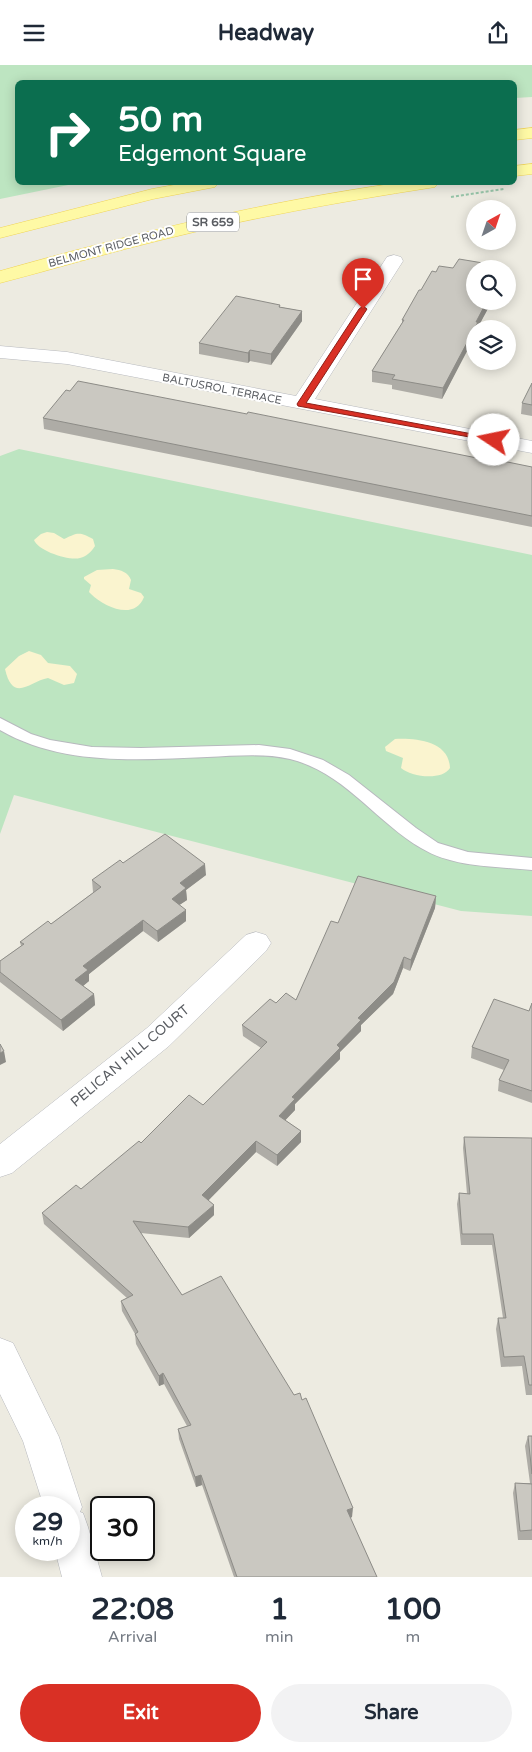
<!DOCTYPE html>
<style>
body{margin:0;font-family:"Varela Round",sans-serif;background:#f2f2f3;color:#1f2937;height:100vh;display:flex;flex-direction:column;font-size:19px;white-space:nowrap}
*{box-sizing:border-box;margin:0}
p{font-size:16px;color:#747a83}
.icon{flex:none;width:28px;height:28px;fill:none;stroke:currentColor;stroke-width:2;stroke-linecap:round;stroke-linejoin:round}
.map{position:relative;height:1512px;overflow:hidden}
.side{display:flex;flex-direction:column;background:#fff;flex:1}
.side>*{flex:none}
.guide{position:absolute;left:15px;top:15px;width:502px;height:105px;border-radius:8px;box-shadow:0 2px 12px #0003;background:#0b6e4f;color:#fff;overflow:hidden}
.needle{width:32px;rotate:40deg}
.buttons{position:absolute;left:466px;top:135px;display:grid;gap:10px}
.buttons a{display:grid;place-items:center;width:50px;height:50px;border-radius:50%;background:#fff;box-shadow:0 2px 12px #0003;font-size:25px}
.speed{position:absolute;left:15px;top:1431px;display:flex;gap:10px;font-size:25px;font-weight:700;text-align:center}
.speed>*{display:grid;place-content:center;width:65px;height:65px;border-radius:50%;background:#fff;box-shadow:0 2px 12px #0003;line-height:1}
.speed small{font-size:12px;font-weight:400}
.speed .limit{border:2px solid #111;border-radius:8px;background:#fff;color:#111}
.pin{position:absolute;display:grid;place-items:center;width:42px;height:42px;color:#fff;margin:-51px -21px;border-radius:50% 50% 50% 0;rotate:-45deg;box-shadow:0 0 5px #0007}
.pin .icon{rotate:45deg}
.me{position:absolute;width:55px;margin:-28px;rotate:281deg;stroke-linejoin:round;filter:drop-shadow(0 0 4px #0008)}
.turn{display:flex;align-items:center;gap:18px;height:105px;padding:0 20px;font-size:22px}
.turn .icon{width:65px;height:65px;stroke-width:2.5}
.turn b{display:block;font-size:35px;line-height:42px}
.eta{display:flex;justify-content:space-evenly;align-items:center;height:85px;text-align:center}
.eta b{font-size:30px;font-weight:700;line-height:35px}
.primary-button{display:flex;gap:10px;margin-top:auto;padding:10px 20px}
.primary-button a{flex:1;height:58px;border-radius:30px;background:#d93025;color:#fff;font-size:20px;font-weight:700;line-height:58px;text-align:center}
.primary-button a+a{background:#f2f2f3;color:#1f2937}
header{display:flex;justify-content:space-between;align-items:center;height:65px;padding:0 20px;background:#fff;font-size:22px;font-weight:700}
.map>svg:first-child{display:block}
.green{fill:#bde5c1}
.sand{fill:#faf4cf}
.lines{fill:none;stroke-linecap:round;stroke-linejoin:round}
.service-casing{stroke:#b7b9be;stroke-width:2}
.minor-casing{stroke:#b7b9be;stroke-width:1}
.primary-casing{stroke:#f0d457;stroke-width:1}
.path{stroke:#97c5a9;stroke-width:2;stroke-dasharray:3 2;stroke-linecap:butt}
.service{fill:#fff;fill-rule:evenodd}
.minor{fill:#fff;fill-rule:evenodd}
.primary{fill:#fef9a5;fill-rule:evenodd}
.wall{fill:#aeaca6}
.shaded-wall{fill:#8d8c87}
.building{fill:#cac8c1;stroke:#8d8c87}
.route{fill:#d93025;stroke:#8d1f18}
.labels{text-anchor:middle;dominant-baseline:central;stroke-width:4;stroke-linejoin:round;paint-order:stroke}
.far-street-label{font-size:11px;fill:#5a5d62;stroke:#fff}
.shield{fill:#fff;stroke:#8c8e91;stroke-width:1}
.shield-label{font-size:12px;font-weight:bold;fill:#5a5d62}
.street-label{font-size:14px;fill:#5a5d62;stroke:#fff}
</style>
<header><svg class="icon" aria-label="menu" viewBox="0 0 24 24"><path d="M4 6h16M4 12h16M4 18h16"/></svg>Headway<svg class="icon" aria-label="share" viewBox="0 0 24 24"><path d="M12 15V3M7 8l5-5 5 5M5 13v7h14v-7"/></svg></header>
<div class="map">
<svg width="532" height="1512" viewBox="0 0 532 1512">
<rect width="100%" height="100%" fill="#edebe1"/>
<g class="green">
<path d="M0,0H532V32L515,33V18H18V118H78L0,134Z"/>
<path d="M19,384L532,490V851L461,846L14,730L0,769V391Z"/>
</g>
<g class="sand">
<path d="M47,467L54,468L64,474C77,468 79,466 93,474L95,481C91,487 87,491 80,493C69,496 38,486 34,475L41,469Z"/>
<path d="M113,504C121,505 128,507 131,515L129,524L141,528L144,532C135,556 104,542 91,529L89,527L91,520L84,514V512L97,505Z"/>
<path d="M29,586L41,590L48,598L70,601L77,609L74,618L64,620L48,613C30,616 13,639 5,604L19,591Z"/>
<path d="M395,674C416,673 449,676 450,703C442,716 411,712 401,703L403,693L386,686L385,682Z"/>
</g>
<g class="lines">
<g class="service-casing">
<path id="service" d="M0,653L31,669L50,675L92,682L141,683L259,680L290,684L323,695L349,710L416,763L438,778L468,787L532,793V805C495,801 454,803 421,783C376,757 344,707 290,694C263,688 235,691 207,692C138,695 62,701 0,665Z"/>
</g>
<g class="minor-casing">
<g id="minor">
<path d="M394,190L401,192L403,196L315,334L532,376V388L67,299L0,293V281L67,287L296,331L387,192Z"/>
<path d="M256,867L266,870L271,878L266,886L169,981L12,1108L0,1112V1079L147,963L246,870Z"/>
<path d="M0,1273L13,1278L59,1372L82,1442L80,1447L83,1448L88,1462L102,1512H62L55,1485H69V1442H44L23,1376L0,1329Z"/>
</g>
</g>
<g class="primary-casing">
<g id="primary">
<path d="M532,63V73L515,75V65Z"/>
<path d="M532,99V109L515,111V101Z"/>
<path d="M185,118H218L215,122L153,134L0,173V163L152,124Z"/>
<path d="M397,118H438L435,122L429,123C339,137 250,153 161,175C107,188 54,204 0,218V206C131,169 263,137 397,118Z"/>
</g>
</g>
<path class="path" d="M451,132L504,124"/>
<use href="#service" class="service"/>
<use href="#minor" class="minor"/>
<use href="#primary" class="primary"/>
</g>
<g class="wall">
<path d="M507,202L506,204H475V236H492L477,264L442,334L392,324V320L372,317V306L402,258V255L421,225L436,207L453,203Z"/>
<path d="M280,240V242L302,246V256L271,300L250,296L248,298L199,289V278Z"/>
<path d="M532,318V351L521,349L522,338Z"/>
<path d="M247,349L477,393L532,402V462L44,364L43,353Z"/>
<path d="M123,798L206,810L186,825L187,835L179,840L186,856L158,877L143,866L89,909V916L83,921L94,929L95,940L63,966L0,917V896L21,881L20,877L51,859L94,827H93L92,815Z"/>
<path d="M436,831L435,843L410,906L403,903L393,929L361,960V966L340,987V994L295,1039V1045L285,1055L301,1066V1077L277,1101L256,1087L208,1135L214,1140V1150L189,1173L141,1168L182,1230L352,1452L350,1453L377,1512H234L202,1420L196,1422L179,1374L178,1364L187,1361L164,1319L159,1321L136,1279L135,1269L122,1246L121,1236L127,1233L44,1159L42,1148L81,1124L141,1078L203,1040L261,983L243,971L242,960L276,938L296,935L338,858Z"/>
<path d="M532,938V1038L498,1026L499,1015L504,1005L471,993L472,982L529,946Z"/>
<path d="M464,1072L532,1073V1330H526L522,1301L501,1302L496,1264L498,1253H503L492,1180H461L457,1139L459,1128L467,1129L463,1083Z"/>
<path d="M528,1371H532V1475H518L513,1428L515,1418H530L525,1381Z"/>
</g>
<g class="shaded-wall">
<path d="M487,236H492L477,264H475V271L442,334L443,323L476,257Z"/>
<path d="M302,246V256L271,300V289Z"/>
<path d="M250,285V296L248,298V288Z"/>
<path d="M205,799L206,810L186,825L187,835L172,845V834L180,818Z"/>
<path d="M436,831L435,843L410,906L411,895Z"/>
<path d="M186,845V856L158,877L157,866Z"/>
<path d="M143,855V866L89,909V916L77,926L75,915L83,901Z"/>
<path d="M404,892L403,903L393,929L361,960V966L340,987V994L295,1039V1045L279,1062V1051L292,1032L337,980Z"/>
<path d="M94,929L95,940L63,966L61,955Z"/>
<path d="M4,986L6,997L0,1000V988Z"/>
<path d="M301,1066V1077L277,1101V1090Z"/>
<path d="M256,1076V1087L203,1141L202,1130Z"/>
<path d="M214,1140V1150L189,1173L188,1162Z"/>
<path d="M163,1308L164,1319L159,1321V1311Z"/>
<path d="M201,1410L202,1420L196,1422L195,1412Z"/>
<path d="M353,1443L352,1452L346,1455L347,1445Z"/>
</g>
<g class="building">
<path d="M459,194L507,202L506,204H475V236H487L476,257H478L443,323L392,314L395,310L372,306L404,255H402L419,225H421L432,206L436,207L439,201L453,203Z"/>
<path d="M236,231L280,240L279,242L302,246L271,289L250,285L248,288L199,278Z"/>
<path d="M78,316L247,349L248,347L477,393L478,391L532,402V451L43,353L66,325L70,326Z"/>
<path d="M532,318V340L522,338Z"/>
<path d="M165,769L205,799L180,818L186,823L172,834L186,845L157,866L143,855L83,901L88,905L75,915L94,929L61,955L0,907V896L24,879L20,877L48,856L51,859L101,822L92,815L120,795L123,798Z"/>
<path d="M358,811L436,831L411,895L404,892L394,917L358,953L361,955L337,980L340,983L292,1032L295,1034L279,1051L301,1066L277,1090L256,1076L202,1130L214,1140L188,1162L133,1156L182,1230L221,1211L294,1330L300,1328L302,1335L306,1333L353,1443L347,1445L377,1512H237L201,1410L195,1412L178,1364L191,1360L163,1308L159,1311L135,1269L138,1267L121,1236L133,1230L42,1148L76,1120L81,1124L139,1076L141,1078L189,1030L203,1040L267,977L242,960L270,934L276,938L286,928L296,935L331,856L338,858Z"/>
<path d="M494,934L529,946L532,938V1026L499,1015L509,995L472,982Z"/>
<path d="M0,979L4,986L0,988Z"/>
<path d="M464,1072L532,1073V1320H529L524,1291L504,1292L498,1253H506L493,1169H462L459,1128L470,1129Z"/>
<path d="M528,1371H532V1409Z"/>
<path d="M515,1418L532,1419V1465L520,1466Z"/>
</g>
<path class="route" d="M363,241L367,244L306,338L494,373L498,375L497,377L298,341L297,339L359,244Z"/>
<g class="labels">
<g class="far-street-label">
<text transform="translate(111 182) rotate(-15)">BELMONT RIDGE ROAD</text>
<text transform="translate(222 324) rotate(11)">BALTUSROL TERRACE</text>
</g>
<rect class="shield" x="187" y="147.5" width="52" height="19" rx="4"/>
<g class="shield-label">
<text x="213" y="157">SR 659</text>
</g>
<g class="street-label">
<text transform="translate(130 991) rotate(-40)">PELICAN HILL COURT</text>
</g>
</g>
</svg>
<div class="buttons">
<a><svg class="needle" viewBox="-14 -14 28 28"><path d="M0-13l5 13h-10z" fill="#e53935"/><path d="M0 13l5-13h-10z" fill="#747a83"/></svg></a>
<a><svg class="icon" aria-label="search" viewBox="0 0 24 24"><circle cx="10" cy="10" r="6"/><path d="M15 15l6 6"/></svg></a>
<a><svg class="icon" aria-label="layers" viewBox="0 0 24 24"><path d="M12 4l9 5-9 5-9-5zM3 14l9 5 9-5"/></svg></a>
</div>
<div class="speed"><div>29<small>km/h</small></div><div class="limit">30</div></div>
<div class="pin" style="left:363px;top:244px;background:#d93025"><svg class="icon" aria-label="arrive" viewBox="0 0 24 24"><path d="M6 21V4h12l-3 4 3 4H6"/></svg></div>
<svg class="me" style="left:494px;top:375px" viewBox="-20 -20 40 40"><circle r="19" fill="#fff"/><path d="M0-13L10 11 0 6-10 11z" fill="#d93025"/></svg>
<div class="guide">
<div class="turn"><svg class="icon" aria-label="right" viewBox="0 0 24 24"><path d="M7 20v-9h11M14 6l5 5-5 5"/></svg><div><b>50 m</b>Edgemont Square</div></div>
</div>
</div>
<section class="side">
<div class="eta">
<div><b>22:08</b><p>Arrival</p></div>
<div><b>1</b><p>min</p></div>
<div><b>100</b><p>m</p></div>
</div>
<div class="primary-button"><a>Exit</a><a>Share</a></div>
</section>
